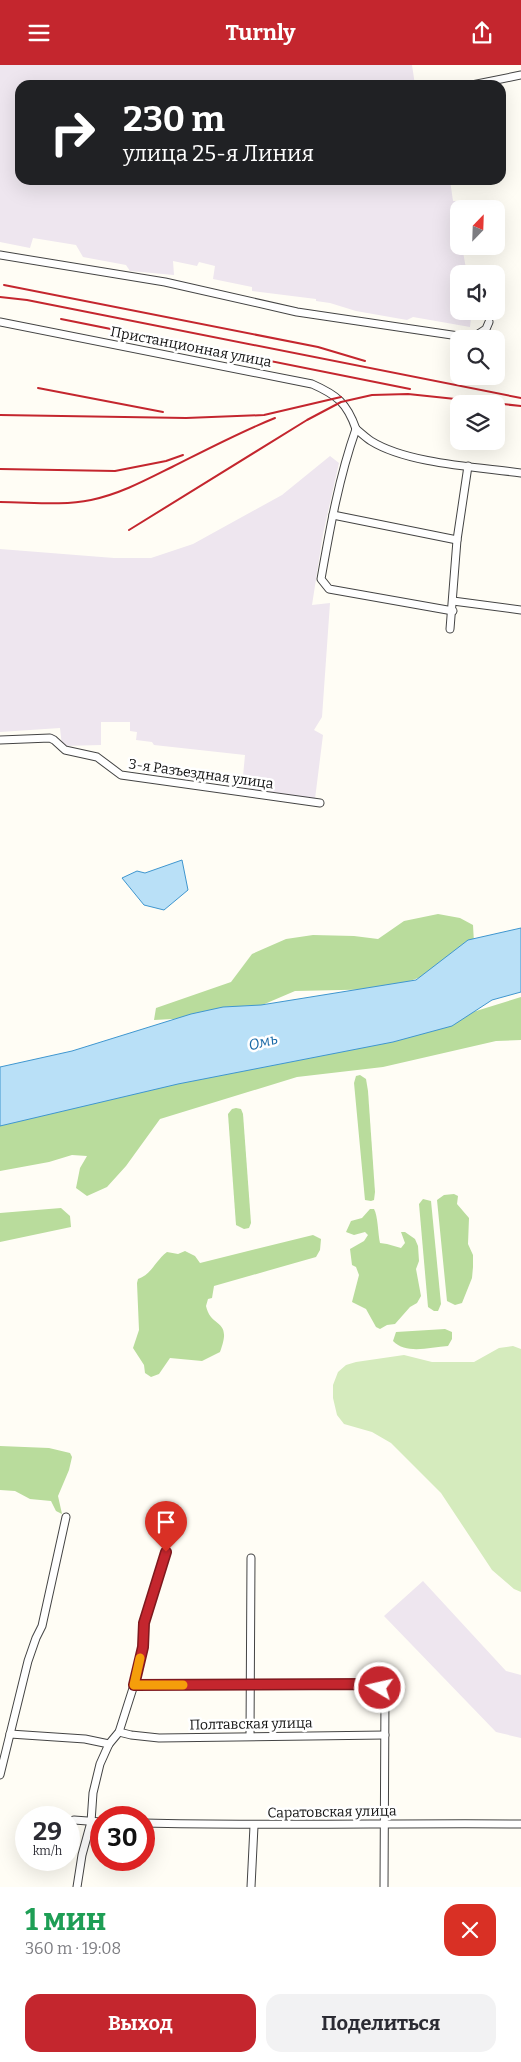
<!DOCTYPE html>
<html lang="ru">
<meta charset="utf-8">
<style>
body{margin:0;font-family:Bitter,serif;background:#f2f2f3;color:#2b2b33;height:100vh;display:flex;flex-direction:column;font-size:19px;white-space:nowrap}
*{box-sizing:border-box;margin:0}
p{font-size:16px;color:#7c7c81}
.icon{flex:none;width:28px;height:28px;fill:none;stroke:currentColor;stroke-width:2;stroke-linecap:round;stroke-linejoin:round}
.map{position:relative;height:1822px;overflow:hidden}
.panel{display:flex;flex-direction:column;background:#fff;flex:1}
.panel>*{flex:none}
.top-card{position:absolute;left:15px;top:15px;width:491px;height:105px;border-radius:15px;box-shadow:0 5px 20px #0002;background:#202124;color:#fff;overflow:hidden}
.needle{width:32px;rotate:23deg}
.controls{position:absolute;left:450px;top:135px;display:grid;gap:10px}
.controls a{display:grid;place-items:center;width:55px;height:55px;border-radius:10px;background:#fff;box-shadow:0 5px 20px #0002;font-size:25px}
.speed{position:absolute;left:15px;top:1741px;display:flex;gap:10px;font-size:25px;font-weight:700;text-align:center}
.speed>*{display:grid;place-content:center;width:65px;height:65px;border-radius:50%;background:#fff;box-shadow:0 5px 20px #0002;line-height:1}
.speed small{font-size:12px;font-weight:400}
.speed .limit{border:8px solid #d22;background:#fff;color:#111}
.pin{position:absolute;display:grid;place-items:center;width:42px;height:42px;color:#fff;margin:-51px -21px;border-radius:50% 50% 50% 0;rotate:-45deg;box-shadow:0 0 5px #0007}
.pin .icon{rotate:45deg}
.me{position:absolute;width:55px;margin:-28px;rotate:279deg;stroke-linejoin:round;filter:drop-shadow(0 0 4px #0008)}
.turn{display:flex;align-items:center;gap:18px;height:105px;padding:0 25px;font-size:22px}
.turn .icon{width:65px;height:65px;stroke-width:2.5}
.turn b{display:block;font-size:35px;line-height:42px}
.round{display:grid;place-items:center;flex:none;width:52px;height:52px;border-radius:15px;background:#f2f2f3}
.head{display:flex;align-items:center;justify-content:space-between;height:85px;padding:0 25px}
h1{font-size:30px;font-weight:700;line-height:38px;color:#1e9e55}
.button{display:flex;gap:10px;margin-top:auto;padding:10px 25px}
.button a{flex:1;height:58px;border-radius:15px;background:#c4262e;color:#fff;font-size:20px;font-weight:700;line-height:58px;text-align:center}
.button a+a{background:#f2f2f3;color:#2b2b33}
header{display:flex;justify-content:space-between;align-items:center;height:65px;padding:0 25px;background:#c4262e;color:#fff;font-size:22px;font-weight:700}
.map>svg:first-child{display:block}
.industrial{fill:#eee6ef}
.green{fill:#d5ebbd}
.forest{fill:#b9dc9c}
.water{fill:#b9e0f7;stroke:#3f96cf}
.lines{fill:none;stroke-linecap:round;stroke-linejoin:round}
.street-casing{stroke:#444;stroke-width:9}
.street{stroke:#fff;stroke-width:7}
.rail{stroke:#c4262e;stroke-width:2}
.route-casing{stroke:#7f191e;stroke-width:12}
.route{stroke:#c4262e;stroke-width:9}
.slow{stroke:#f59e0b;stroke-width:9}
.labels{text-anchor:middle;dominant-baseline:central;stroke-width:5;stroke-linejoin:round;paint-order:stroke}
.street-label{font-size:14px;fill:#111;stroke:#fff}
.water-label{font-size:15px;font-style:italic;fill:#1768a6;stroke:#fff}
</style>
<header><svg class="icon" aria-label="menu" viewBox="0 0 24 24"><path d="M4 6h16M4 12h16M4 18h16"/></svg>Turnly<svg class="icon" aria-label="share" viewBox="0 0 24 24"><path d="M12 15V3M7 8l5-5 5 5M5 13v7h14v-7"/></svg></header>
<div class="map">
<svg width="521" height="1822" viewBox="0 0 521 1822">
<rect width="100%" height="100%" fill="#fffdf5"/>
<g class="industrial">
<path d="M0,0H412L415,20H20V115H450L453,136H462L463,144H459V181H468V186L463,187L467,209H459V246H473L474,252L471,253L470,262L413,252L407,255L356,246L330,238L316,236V234L252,226V222L213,214L215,201L199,197L197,201L173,196L174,210L130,206L126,200L83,192L76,180L33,173L30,183L0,177Z"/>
<path d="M330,391L339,398L323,469L312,540L330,538L322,652L314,665L323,670L315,734L242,722L245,690L154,680L152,677L136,675L137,667L130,666V657H101V680L62,681L60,663L0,667V484L114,493H151L193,479L282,430Z"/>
<path d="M423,1516L506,1606L521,1610V1673L496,1667L384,1551Z"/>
</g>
<path class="green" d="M513,1281L521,1284V1527L514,1524L492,1505L441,1428L391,1378L372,1367L344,1359L337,1350L333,1333V1320L338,1307L346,1300L356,1297L404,1290L432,1297H474L499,1283Z"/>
<g class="forest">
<path d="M438,849L460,853L473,860L474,878L438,906L387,924L295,926L248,946L209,952L154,955L156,943L231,917L252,889L286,874L313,870L354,871L378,874L404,856Z"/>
<path d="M521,932V975L496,976L383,1002L297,1012L160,1054L126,1101L107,1122L87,1131L76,1123L80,1103L87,1091L72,1090L49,1097L0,1106V1057L431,960Z"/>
<path d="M360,1010L366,1014L368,1026L375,1127L374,1135L371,1136L365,1135L354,1018L356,1011Z"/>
<path d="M236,1043L241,1044L243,1049L251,1158L249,1163L244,1164L236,1160L228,1049L232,1044Z"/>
<path d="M454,1129L458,1131L457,1139L469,1153L468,1179L473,1190V1202L472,1213L462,1238L455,1240L447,1236L437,1135L444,1130Z"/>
<path d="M423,1134L431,1136L441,1239L438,1246H434L428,1242L419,1139Z"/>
<path d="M61,1143L70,1151L71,1162L0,1177V1148Z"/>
<path d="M370,1144H374C378,1151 378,1169 380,1178L387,1179L401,1183L405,1178L401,1167H405L415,1174L418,1181L419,1196L416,1204L421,1231L417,1238L410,1242L395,1259L387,1260L380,1264L376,1262L366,1244L352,1237L359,1210L356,1202L352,1200L350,1184L364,1176L368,1170L365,1167L354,1170L346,1167L351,1156L362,1153Z"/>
<path d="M313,1170L321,1174L320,1185L316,1192L214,1221L212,1233L208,1234L206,1241C211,1264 233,1253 220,1287L202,1296L170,1293L159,1309L151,1312L145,1308L144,1300L133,1283L139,1265L137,1218L138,1214C152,1209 155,1196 167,1187L178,1189L185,1186L195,1191L200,1198Z"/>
<path d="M445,1264L452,1267V1274L448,1281C430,1282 407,1290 393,1276L396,1267Z"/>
<path d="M0,1381L49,1383L70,1388L72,1392L69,1405L58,1431L62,1449L56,1446L51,1436L30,1434L15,1426L0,1425Z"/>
</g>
<g class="water">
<path d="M182,795L188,825L164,845L144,840L122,813L137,806L145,808Z"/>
<path d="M521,863V927L492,935L452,961L393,977L178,1019L0,1061V1002L72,986L191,949L223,942L261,940L416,915L468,875Z"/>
</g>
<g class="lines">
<g class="street-casing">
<g id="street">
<path d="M472,20L521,10"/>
<path d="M0,190L165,217L297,247L472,273L486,264L489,257"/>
<path d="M0,257L312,319C337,330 347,338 356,364"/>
<path d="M356,364C339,412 330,463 321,514L329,524L453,546"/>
<path d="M356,364C361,368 366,373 371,376C408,399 478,402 521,408"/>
<path d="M333,450L457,475"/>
<path d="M453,536L521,545"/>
<path d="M450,564L457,475L468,401"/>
<path d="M0,675L50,673L54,675L65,685L97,692L121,710L320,738"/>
<path d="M134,1620L370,1619L380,1623L385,1629L384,1822"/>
<path d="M119,1667L131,1670L159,1673L385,1670"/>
<path d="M10,1669L85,1674L109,1679"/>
<path d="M250,1671L251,1493"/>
<path d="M0,1710L28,1596L36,1573L42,1561L66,1452"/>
<path d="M74,1755L101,1757"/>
<path d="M144,1758C270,1761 395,1758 521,1759"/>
<path d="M77,1822L82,1790L91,1757L93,1728L100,1699L109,1679L119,1667L134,1620L143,1582L144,1558L166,1487"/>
<path d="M251,1822L254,1761"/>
</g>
</g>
<use href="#street" class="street"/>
<g class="rail">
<path d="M4,220L318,282L365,296"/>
<path d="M0,232L27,235L521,333"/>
<path d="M61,254L410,324"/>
<path d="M38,323L163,347"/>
<path d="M0,350L186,353L264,350L341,332"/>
<path d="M0,404L115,406L166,396L183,390"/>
<path d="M0,437C30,437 62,441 91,435C120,429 146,415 172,402C206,385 240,367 275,353"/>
<path d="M129,465L307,355L341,337L372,330L408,329L521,341"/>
</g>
</g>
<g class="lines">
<g class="route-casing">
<path id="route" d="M166,1487L144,1558L143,1582L134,1620L370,1619L380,1623"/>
</g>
<use href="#route" class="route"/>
<path class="slow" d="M140,1593L134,1620H183"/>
</g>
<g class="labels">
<g class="street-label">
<text transform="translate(191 282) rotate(11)">Пристанционная улица</text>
<text transform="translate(201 709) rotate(8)">3-я Разъездная улица</text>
<text transform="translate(251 1659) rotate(-1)">Полтавская улица</text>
<text transform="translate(332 1747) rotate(-1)">Саратовская улица</text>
</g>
<g class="water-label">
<text transform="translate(263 977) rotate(-14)">Омь</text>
</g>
</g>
</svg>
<div class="controls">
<a><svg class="needle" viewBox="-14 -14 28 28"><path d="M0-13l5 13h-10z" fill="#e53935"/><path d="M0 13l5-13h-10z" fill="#7c7c81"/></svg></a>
<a><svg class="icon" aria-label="sound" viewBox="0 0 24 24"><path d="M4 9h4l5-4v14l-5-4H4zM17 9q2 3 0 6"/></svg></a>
<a><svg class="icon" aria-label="search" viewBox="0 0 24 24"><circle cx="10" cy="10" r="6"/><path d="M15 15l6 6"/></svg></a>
<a><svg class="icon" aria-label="layers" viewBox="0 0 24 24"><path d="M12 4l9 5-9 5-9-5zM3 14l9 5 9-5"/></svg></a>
</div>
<div class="speed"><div>29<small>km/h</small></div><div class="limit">30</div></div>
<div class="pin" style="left:166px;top:1487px;background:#d93025"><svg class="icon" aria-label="arrive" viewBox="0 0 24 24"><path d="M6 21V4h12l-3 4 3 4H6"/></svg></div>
<svg class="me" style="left:380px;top:1623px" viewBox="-20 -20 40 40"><circle r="17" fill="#c4262e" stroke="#fff" stroke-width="3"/><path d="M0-11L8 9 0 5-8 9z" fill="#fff"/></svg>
<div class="top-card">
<div class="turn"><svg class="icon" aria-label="right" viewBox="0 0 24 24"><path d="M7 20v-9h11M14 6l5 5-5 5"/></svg><div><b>230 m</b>улица 25-я Линия</div></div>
</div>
</div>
<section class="panel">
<div class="head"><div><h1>1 мин</h1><p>360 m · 19:08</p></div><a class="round" style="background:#d93025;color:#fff"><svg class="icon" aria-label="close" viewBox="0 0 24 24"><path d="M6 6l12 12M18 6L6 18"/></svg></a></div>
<div class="button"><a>Выход</a><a>Поделиться</a></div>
</section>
